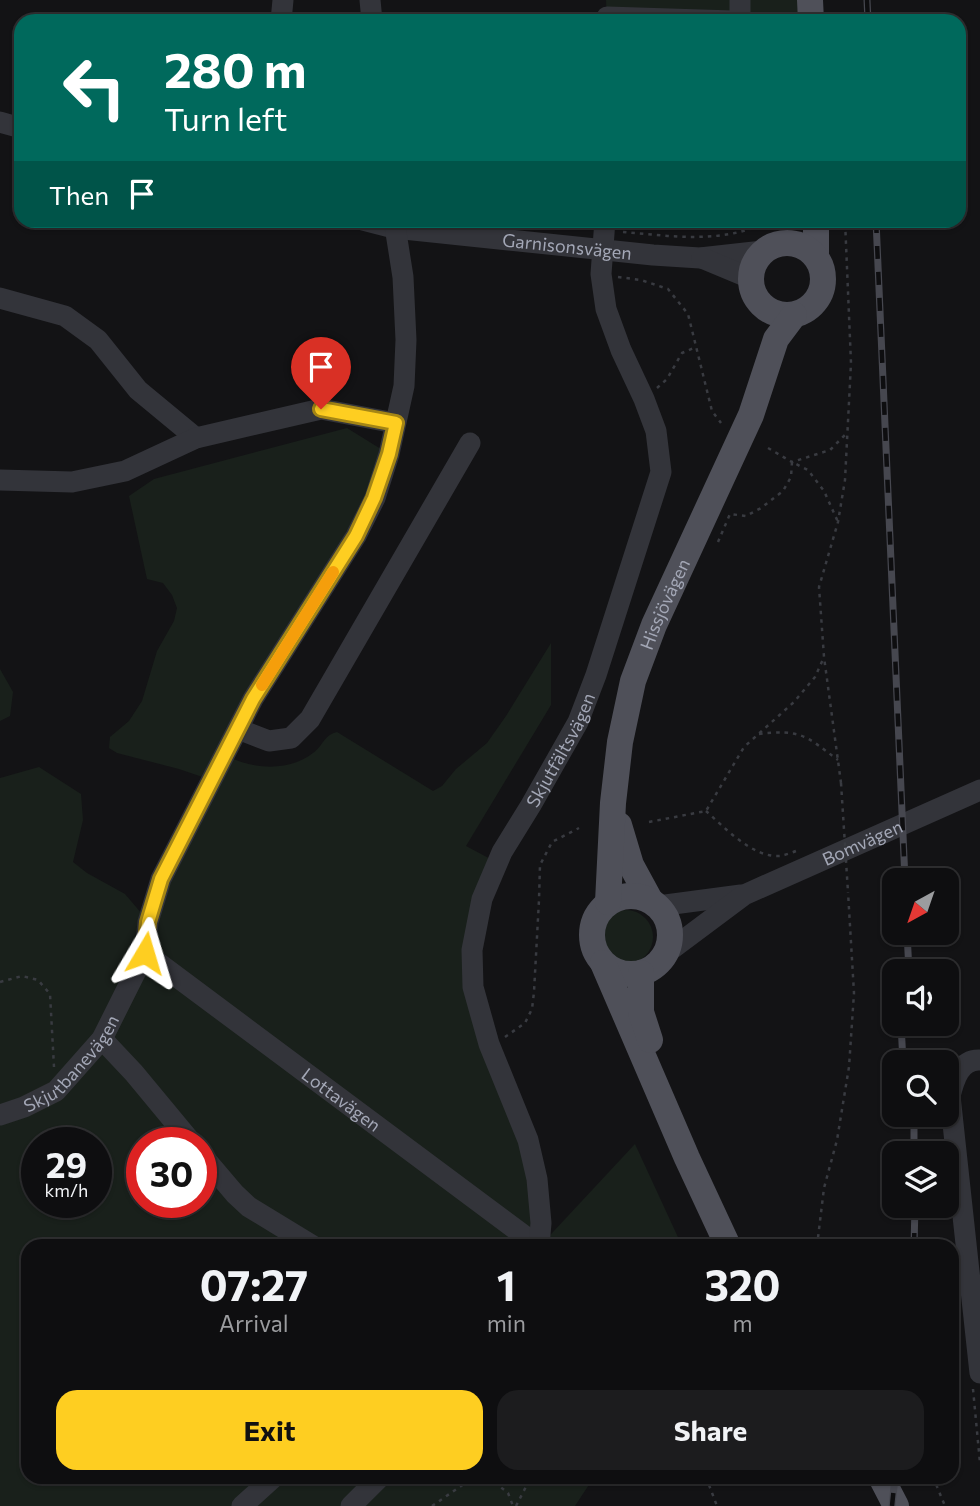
<!DOCTYPE html>
<meta charset="utf-8">
<style>
body{margin:0;font-family:Commissioner,sans-serif;background:#1c1c1e;color:#f1f3f6;height:100vh;display:flex;flex-direction:column;font-size:26px;white-space:nowrap}
*{box-sizing:border-box;margin:0}
p{font-size:23px;color:#9b9c9f}
.icon{flex:none;width:38px;height:38px;fill:none;stroke:currentColor;stroke-width:2;stroke-linecap:round;stroke-linejoin:round}
.map{position:relative;flex:1;overflow:hidden}
.sheet{position:absolute;left:21px;top:1239px;width:938px;height:245px;display:flex;flex-direction:column;background:#0e0e10;border-radius:21px;box-shadow:0 2px 5px #0004,0 0 0 2px #2e2e30}
.sheet>*{flex:none}
.guide{position:absolute;left:14px;top:14px;width:952px;height:214px;border-radius:21px;box-shadow:0 2px 5px #0004,0 0 0 2px #2e2e30;background:#00695c;color:#fff;overflow:hidden}
.needle{width:46px;rotate:220deg}
.controls{position:absolute;left:882px;top:868px;display:grid;gap:14px}
.controls a{display:grid;place-items:center;width:77px;height:77px;border-radius:14px;background:#0e0e10;box-shadow:0 2px 5px #0004,0 0 0 2px #2e2e30;font-size:35px}
.speed{position:absolute;left:21px;top:1127px;display:flex;gap:14px;font-size:35px;font-weight:700;text-align:center}
.speed>*{display:grid;place-content:center;width:91px;height:91px;border-radius:50%;background:#0e0e10;box-shadow:0 2px 5px #0004,0 0 0 2px #2e2e30;line-height:1}
.speed small{font-size:18px;font-weight:400}
.speed .limit{border:10px solid #d22;background:#fff;color:#111}
.pin{position:absolute;display:grid;place-items:center;width:60px;height:60px;color:#fff;margin:-72px -30px;border-radius:50% 50% 50% 0;rotate:-45deg;box-shadow:0 0 7px #0007}
.pin .icon{rotate:45deg}
.me{position:absolute;width:77px;margin:-38px;rotate:7deg;stroke-linejoin:round;filter:drop-shadow(0 0 5px #0008)}
.turn{display:flex;align-items:center;gap:24px;height:147px;padding:0 35px;font-size:32px}
.turn .icon{width:91px;height:91px;stroke-width:2.5}
.turn b{display:block;font-size:49px;line-height:60px}
.then{display:flex;align-items:center;height:66px;padding:0 35px;background:#0003;gap:14px;font-size:26px}
.eta{display:flex;justify-content:space-evenly;align-items:center;height:119px;text-align:center}
.eta b{font-size:42px;font-weight:700;line-height:49px}
.primary-button{display:flex;gap:14px;margin-top:auto;padding:14px 35px}
.primary-button a{flex:1;height:80px;border-radius:21px;background:#fece21;color:#111;font-size:28px;font-weight:700;line-height:80px;text-align:center}
.primary-button a+a{background:#1c1c1e;color:#f1f3f6}
.map>svg:first-child{display:block}
.green{fill:#19201b;fill-rule:evenodd}
.lines{fill:none;stroke-linecap:round;stroke-linejoin:round}
.path{stroke:#393b41;stroke-width:2.5;stroke-dasharray:3.5 5;stroke-linecap:butt}
.minor{stroke:#33343a;stroke-width:21}
.major{stroke:#4f5059;stroke-width:26}
.rail-casing{stroke:#46474f;stroke-width:7}
.rail{stroke:#0e0e10;stroke-width:4.5;stroke-dasharray:13;stroke-linecap:butt}
.path-bridge{stroke:#393b41;stroke-width:2.5;stroke-dasharray:3.5 5;stroke-linecap:butt}
.route-casing{stroke:#a58615;stroke-width:18}
.route{stroke:#fece21;stroke-width:12}
.slow{stroke:#f59e0b;stroke-width:12}
.labels{text-anchor:middle;dominant-baseline:central;stroke-width:7;stroke-linejoin:round;paint-order:stroke}
.street-label{font-size:18px;fill:#a3a7b6;stroke:#0e0e10}
</style>
<div class="map">
<svg width="980" height="1506" viewBox="0 0 980 1506">
<rect width="100%" height="100%" fill="#131315"/>
<g class="green">
<path d="M606,0H810L811,21H607Z"/>
<path d="M347,428L389,454L225,754C249,770 290,772 313,753C323,746 324,735 337,732L433,791L442,786L456,769L487,743L506,716L551,643V705L466,846L498,863L472,950L528,1140L540,1246H28V1477H594L575,1506H0V778L39,767L81,794L83,820L73,862L87,873L125,894L148,921L217,782L179,769L117,753L109,748L110,737L129,721L142,701L157,651L174,621L177,608L172,595L163,583L147,579L129,496L154,479ZM37,1143H96V1202H37ZM142,1143H201V1202H142Z"/>
<path d="M0,669L13,692L10,716L0,721Z"/>
<circle cx="626" cy="937" r="27"/>
<path d="M635,1144L682,1246H540Z"/>
</g>
<g class="lines">
<g class="path">
<path d="M623,232C672,236 725,245 770,220"/>
<path d="M618,277L641,280L668,289L688,314L712,411L721,423"/>
<path d="M657,388L667,379L682,353L696,347"/>
<path d="M768,448L792,462L830,450L848,432"/>
<path d="M718,542L730,514L746,516L761,508L783,491L791,477L792,462L808,470L824,491L838,522"/>
<path d="M759,734C801,729 806,736 838,760"/>
<path d="M841,783L824,657L819,587L838,522L845,480L851,363L845,220"/>
<path d="M706,811C725,828 753,858 780,856C785,855 791,853 796,851"/>
<path d="M649,822L706,811L744,747L794,702L815,677L824,657"/>
<path d="M0,982L22,976L38,980L50,994L54,1067"/>
<path d="M505,1037L525,1023L532,1009L534,992L539,900L540,865L552,842L579,828"/>
<path d="M817,1246L824,1188L837,1140L849,1067L854,993L848,892"/>
<path d="M973,1389L980,1463"/>
<path d="M488,1477L508,1493L513,1506"/>
<path d="M706,1477L717,1506"/>
<path d="M933,1477L945,1506"/>
<path d="M432,1506L474,1477"/>
<path d="M516,1506L531,1477"/>
</g>
<g class="minor">
<path d="M370,0L372,21"/>
<path d="M607,17L733,21"/>
<path d="M281,21L283,0"/>
<path d="M740,21V0"/>
<path d="M0,122L21,128"/>
<path id="s1" d="M363,220L394,228L653,255L700,258L763,251"/>
<path d="M702,258L750,278"/>
<path d="M0,298L65,316L98,340L138,390L196,438"/>
<path d="M0,480L72,482L125,471L196,438L321,409L395,423"/>
<path d="M238,729L269,741L291,738L310,719L470,443"/>
<path d="M658,906L741,895"/>
<path id="s2" d="M145,953L538,1246"/>
<path id="s3" d="M665,954L744,895L980,790"/>
<path d="M102,1039L134,1073L192,1143"/>
<path d="M980,1060C960,1059 954,1080 950,1096L980,1373"/>
<path id="s4" d="M0,1115L24,1107L56,1091L102,1039L145,953L148,922L161,879L253,699L356,536L375,498L389,454L404,386L406,340L403,277L394,220"/>
<path d="M201,1154L235,1194L249,1207L313,1246"/>
<path id="s5" d="M539,1246L541,1223L537,1179L528,1140L489,1044L473,987L472,950L482,899L502,852L531,805L578,722L596,675L661,472L656,431L644,399L621,350L606,309L601,274L605,220"/>
<path d="M242,1506L274,1477"/>
<path d="M351,1506L380,1477"/>
</g>
<g class="major">
<path d="M810,0L811,21"/>
<path d="M816,220V256"/>
<circle cx="787" cy="279" r="36"/>
<path d="M619,825L631,865L650,900"/>
<circle cx="631" cy="935" r="39"/>
<path id="s6" d="M608,902L613,803L620,742L633,681L654,625L751,415L776,339L794,315"/>
<path d="M603,963L687,1158L728,1246"/>
<path d="M641,973V1012L650,1040"/>
<path d="M881,1477L896,1506"/>
</g>
<g class="rail-casing">
<g id="rail">
<path d="M867,0L868,21"/>
<path d="M876,220L905,880"/>
<path d="M907,933L909,971"/>
<path d="M901,1024L903,1062"/>
<path d="M914,1115V1153"/>
<path d="M914,1246L915,1206"/>
<path d="M892,1506L895,1477"/>
</g>
</g>
<use href="#rail" class="rail"/>
<path class="path-bridge" d="M841,783L848,892"/>
</g>
<g class="lines">
<g class="route-casing">
<path id="route" d="M145,953L148,922L161,879L253,699L356,536L374,498L389,454L396,423L321,409"/>
</g>
<use href="#route" class="route"/>
<path class="slow" d="M262,685L333,572"/>
</g>
<g class="labels">
<g class="street-label">
<text stroke="none"><textPath href="#s1" startOffset="206">Garnisonsvägen</textPath></text>
<text stroke="none"><textPath href="#s6" startOffset="306">Hissjövägen</textPath></text>
<text stroke="none"><textPath href="#s5" startOffset="528">Skjutfältsvägen</textPath></text>
<text stroke="none"><textPath href="#s3" startOffset="228">Bomvägen</textPath></text>
<text stroke="none"><textPath href="#s4" startOffset="91">Skjutbanevägen</textPath></text>
<text stroke="none"><textPath href="#s2" startOffset="245">Lottavägen</textPath></text>
</g>
</g>
</svg>
<div class="controls">
<a><svg class="needle" viewBox="-14 -14 28 28"><path d="M0-13l5 13h-10z" fill="#e53935"/><path d="M0 13l5-13h-10z" fill="#9b9c9f"/></svg></a>
<a><svg class="icon" aria-label="sound" viewBox="0 0 24 24"><path d="M4 9h4l5-4v14l-5-4H4zM17 9q2 3 0 6"/></svg></a>
<a><svg class="icon" aria-label="search" viewBox="0 0 24 24"><circle cx="10" cy="10" r="6"/><path d="M15 15l6 6"/></svg></a>
<a><svg class="icon" aria-label="layers" viewBox="0 0 24 24"><path d="M12 4l9 5-9 5-9-5zM3 14l9 5 9-5"/></svg></a>
</div>
<div class="speed"><div>29<small>km/h</small></div><div class="limit">30</div></div>
<div class="pin" style="left:321px;top:409px;background:#d93025"><svg class="icon" aria-label="arrive" viewBox="0 0 24 24"><path d="M6 21V4h12l-3 4 3 4H6"/></svg></div>
<svg class="me" style="left:145px;top:953px" viewBox="-20 -20 40 40"><path d="M0-17L14 15 0 8-14 15z" fill="#fece21" stroke="#fff" stroke-width="4"/></svg>
<div class="guide">
<div class="turn"><svg class="icon" aria-label="left" viewBox="0 0 24 24"><path d="M17 20v-9H6M10 6l-5 5 5 5"/></svg><div><b>280 m</b>Turn left</div></div>
<div class="then">Then<svg class="icon" aria-label="arrive" viewBox="0 0 24 24"><path d="M6 21V4h12l-3 4 3 4H6"/></svg></div>
</div>
<section class="sheet">
<div class="eta">
<div><b>07:27</b><p>Arrival</p></div>
<div><b>1</b><p>min</p></div>
<div><b>320</b><p>m</p></div>
</div>
<div class="primary-button"><a>Exit</a><a>Share</a></div>
</section>
</div>
